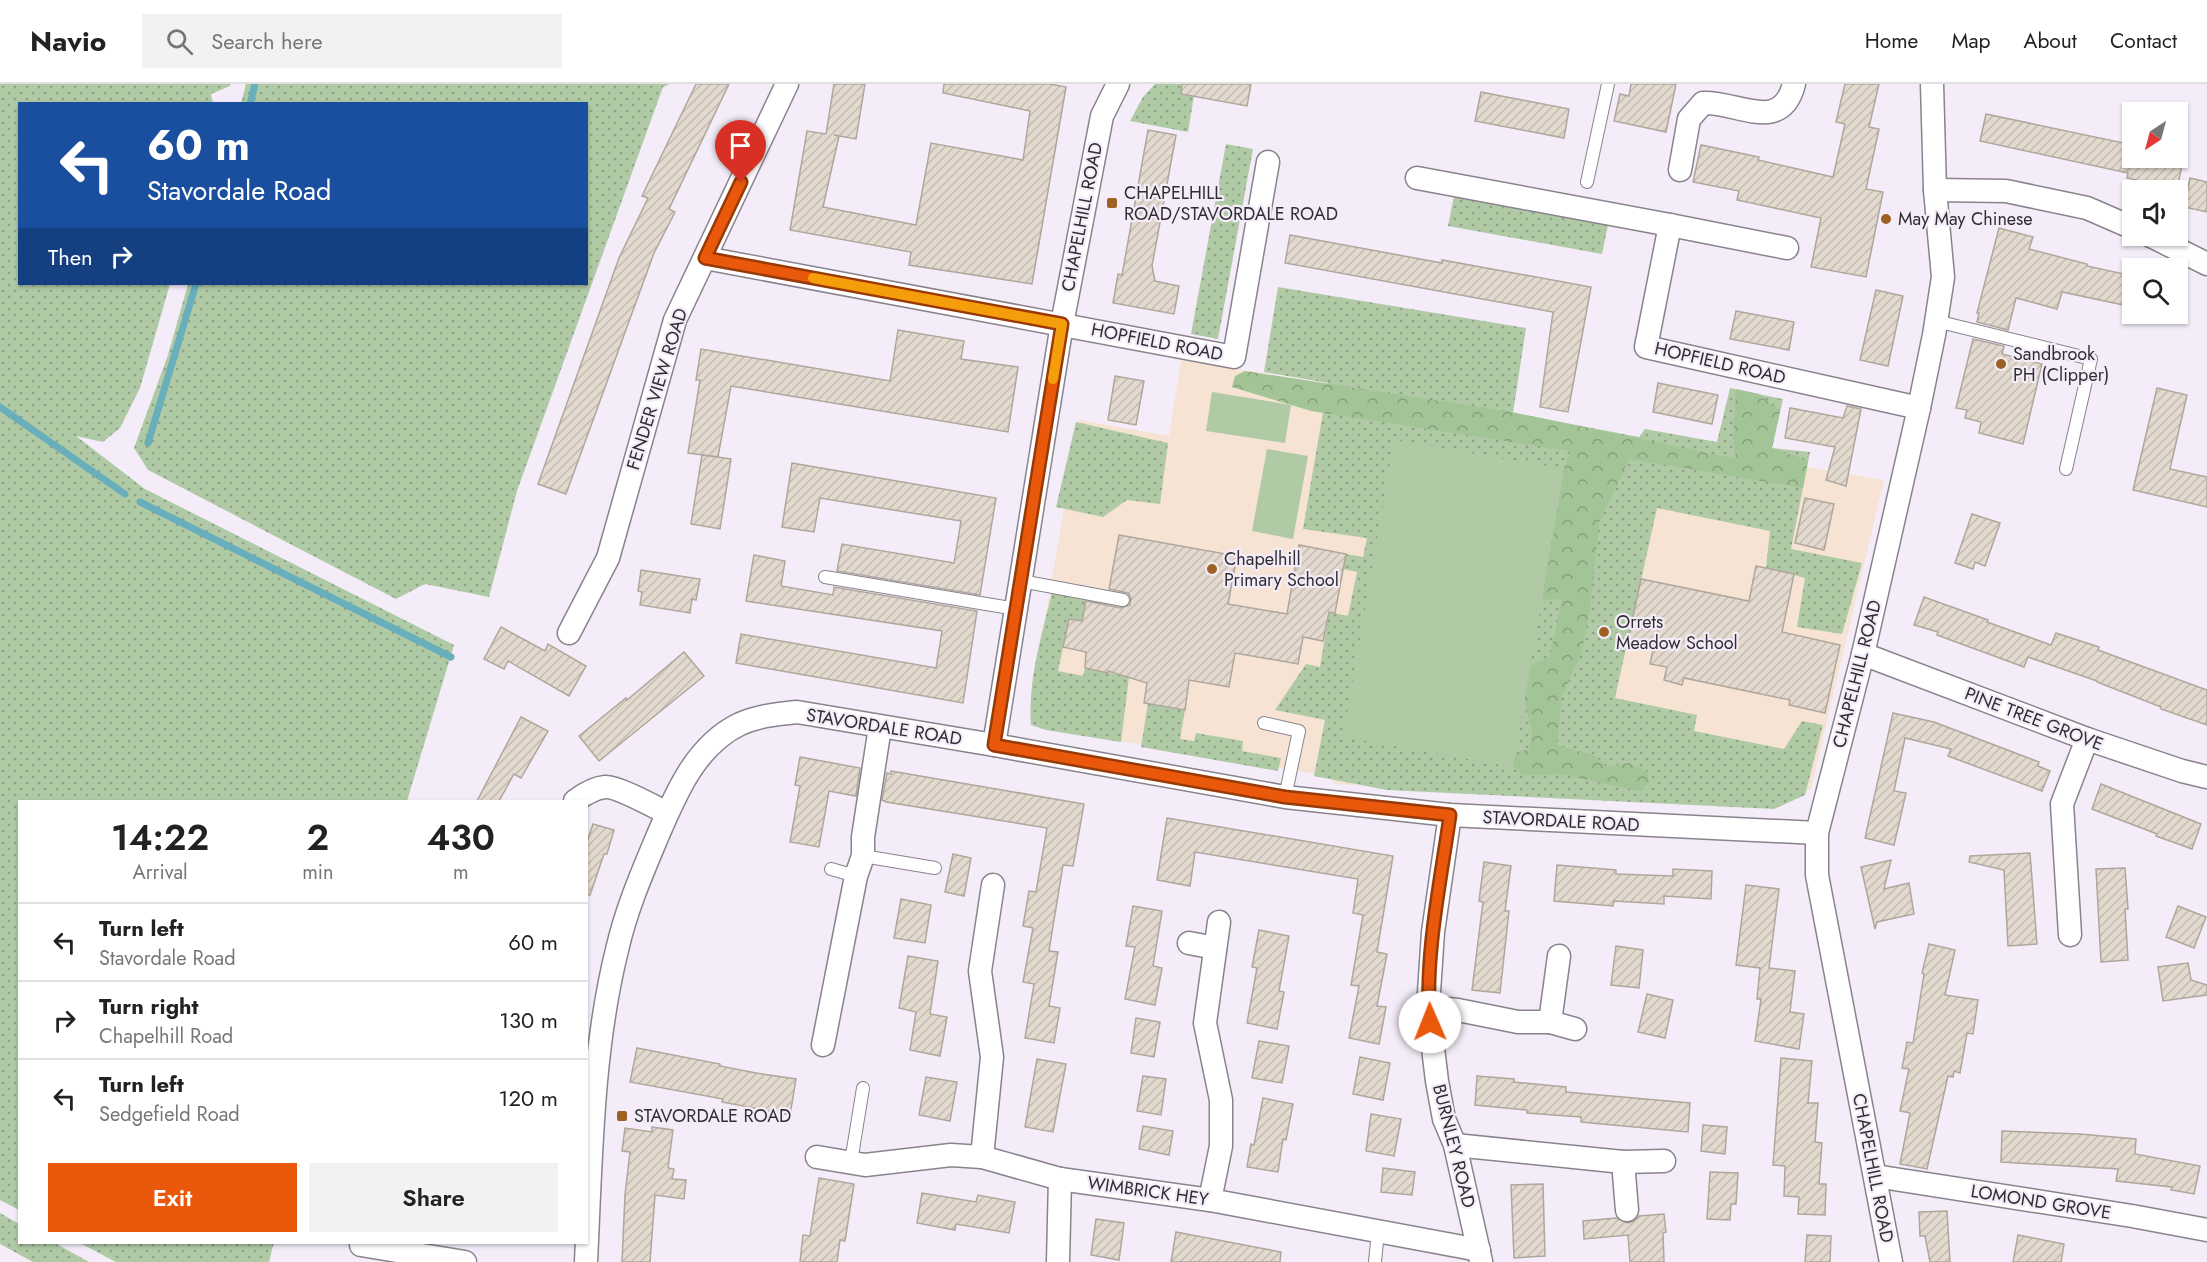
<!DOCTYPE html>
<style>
body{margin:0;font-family:Jost,sans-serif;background:#f2f2f2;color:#222;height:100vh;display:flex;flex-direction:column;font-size:22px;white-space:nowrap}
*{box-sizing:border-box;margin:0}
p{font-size:20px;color:#767676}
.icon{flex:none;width:33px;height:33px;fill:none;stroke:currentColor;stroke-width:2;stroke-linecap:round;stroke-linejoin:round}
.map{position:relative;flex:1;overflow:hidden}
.drawer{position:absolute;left:18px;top:716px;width:570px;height:444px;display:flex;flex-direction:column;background:#fff;border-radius:0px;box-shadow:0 2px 4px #0004}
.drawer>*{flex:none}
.hud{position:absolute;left:18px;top:18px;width:570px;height:183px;border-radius:0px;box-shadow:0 2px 4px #0004;background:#1a4fa0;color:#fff;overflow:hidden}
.needle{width:39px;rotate:216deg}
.buttons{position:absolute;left:2122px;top:18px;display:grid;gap:12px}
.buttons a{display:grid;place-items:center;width:66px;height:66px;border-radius:0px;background:#fff;box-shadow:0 2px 4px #0004;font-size:30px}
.pin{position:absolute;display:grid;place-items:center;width:51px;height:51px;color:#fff;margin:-62px -26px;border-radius:50% 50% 50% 0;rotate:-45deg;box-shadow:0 0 6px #0007}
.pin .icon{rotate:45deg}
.me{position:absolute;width:66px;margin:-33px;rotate:359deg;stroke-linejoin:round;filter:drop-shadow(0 0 4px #0008)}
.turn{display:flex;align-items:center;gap:21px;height:126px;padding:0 30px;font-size:27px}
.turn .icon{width:78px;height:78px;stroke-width:2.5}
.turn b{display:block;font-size:42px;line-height:51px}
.then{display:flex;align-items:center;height:57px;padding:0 30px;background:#0003;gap:12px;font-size:22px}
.eta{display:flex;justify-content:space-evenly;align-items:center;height:102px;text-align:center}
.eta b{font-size:36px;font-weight:600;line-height:42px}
.primary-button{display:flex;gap:12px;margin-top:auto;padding:12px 30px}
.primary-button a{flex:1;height:69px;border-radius:0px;background:#ea580c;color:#fff;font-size:24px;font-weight:600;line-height:69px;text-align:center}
.primary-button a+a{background:#f2f2f2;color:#222}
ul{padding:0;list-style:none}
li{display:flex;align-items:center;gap:18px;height:78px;padding:0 30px;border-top:2px solid #e0e0e0}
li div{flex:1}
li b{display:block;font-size:22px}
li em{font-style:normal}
header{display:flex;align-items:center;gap:36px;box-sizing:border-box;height:84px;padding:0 30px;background:#fff;border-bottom:2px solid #e0e0e0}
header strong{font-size:28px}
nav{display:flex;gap:33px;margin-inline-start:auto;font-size:21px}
.search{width:420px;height:54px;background:#f2f2f2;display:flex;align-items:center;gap:15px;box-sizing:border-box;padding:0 21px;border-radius:0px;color:#767676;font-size:22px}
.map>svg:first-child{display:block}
.education{fill:#f6e3d3}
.grass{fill:url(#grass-dots)}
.forest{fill:url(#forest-crowns)}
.park{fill:#afcaa5}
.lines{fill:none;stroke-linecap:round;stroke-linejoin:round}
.stream{stroke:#69aebb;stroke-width:7}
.building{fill:url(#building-hatch);stroke:#afa69c;stroke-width:1.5}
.lane-casing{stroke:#89838d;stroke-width:14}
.street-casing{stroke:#89838d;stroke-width:25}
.lane{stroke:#fff;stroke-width:12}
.street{stroke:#fff;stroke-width:22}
.route-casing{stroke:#983908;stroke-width:15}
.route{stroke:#ea580c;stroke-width:10}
.slow{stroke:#f59e0b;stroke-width:10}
.poi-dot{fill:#9d6123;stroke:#f4edf9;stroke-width:2}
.labels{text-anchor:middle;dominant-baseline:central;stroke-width:4.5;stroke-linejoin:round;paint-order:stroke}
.poi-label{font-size:18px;fill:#302e32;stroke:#f4edf9;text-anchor:start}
.street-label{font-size:18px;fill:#302e32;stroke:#f4edf9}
</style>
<header>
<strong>Navio</strong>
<div class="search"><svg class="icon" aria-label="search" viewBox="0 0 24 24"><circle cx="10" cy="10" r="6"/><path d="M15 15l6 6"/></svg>Search here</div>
<nav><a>Home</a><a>Map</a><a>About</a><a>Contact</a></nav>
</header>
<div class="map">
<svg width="2207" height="1178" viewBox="0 0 2207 1178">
<defs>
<pattern id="grass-dots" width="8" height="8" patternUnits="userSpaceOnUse" patternTransform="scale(1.5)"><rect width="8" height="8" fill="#afcaa5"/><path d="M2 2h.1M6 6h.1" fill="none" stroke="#8fa487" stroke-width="1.8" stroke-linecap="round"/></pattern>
<pattern id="forest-crowns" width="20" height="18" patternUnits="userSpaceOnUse" patternTransform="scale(1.5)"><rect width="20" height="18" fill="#a3c497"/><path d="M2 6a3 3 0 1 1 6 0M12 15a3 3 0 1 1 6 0" fill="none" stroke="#85a07c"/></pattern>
<pattern id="building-hatch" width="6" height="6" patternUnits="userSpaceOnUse" patternTransform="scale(1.5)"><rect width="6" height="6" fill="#e3d9cf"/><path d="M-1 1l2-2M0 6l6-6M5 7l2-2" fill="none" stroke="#c3bbb2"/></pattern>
</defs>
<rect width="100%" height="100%" fill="#f4edf9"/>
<path class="education" d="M1181,276L1399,311V315L1884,396L1811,705L1779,719L1333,700L1334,693L1055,646L1031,619L1079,336L1169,352Z"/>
<g class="grass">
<path d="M0,0H231L230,2L211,10L213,19L20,20V200H170L140,304L120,344L103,358L76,352L145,405L454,561L407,717H20L19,1126L0,1116Z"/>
<path d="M246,0H670L663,3L517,407L489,513L425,500L396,515L148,386L134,364L168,271L188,200H586V20L241,19Z"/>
<path d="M1155,0H1196L1188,48L1130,37L1143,13Z"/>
<path d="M1226,60L1253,65L1218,255L1191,250Z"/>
<path d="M1454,112L1608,141L1602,170L1448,142Z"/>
<path d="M1278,203L1526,244L1513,329L1639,353L1645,345L1717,358L1730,304L1783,315L1772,364L1810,368L1791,465L1862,479L1842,550L1797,543L1805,494L1766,484L1770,447L1657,424L1615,614L1697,631L1694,647L1784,665L1802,637L1823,641L1805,711L1774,725L1387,706L1314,692L1325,636L1275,626L1306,580L1320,583L1329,528L1348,532L1357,488L1343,485L1346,470L1363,473L1367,454L1303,445L1328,299L1264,288Z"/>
<path d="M1076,338L1168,359L1160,420L1127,416L1103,433L1056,423Z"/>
<path d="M1052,509L1086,516L1082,537L1069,535L1058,587L1083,592L1085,584L1129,593L1121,658L1046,646L1031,641C1028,596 1041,553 1052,509Z"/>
<path d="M1148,619L1185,626L1180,655L1194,657L1196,649L1243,657L1242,667L1281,674L1278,687L1141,663Z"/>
<path d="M0,1129L19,1140L20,1158H53L89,1178H33L0,1160Z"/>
<path d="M78,1158H274L269,1178H116Z"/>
</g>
<path class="forest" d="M1245,287L1512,328L1736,375L1733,354L1736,305L1759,310L1780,327L1772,364L1808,377L1803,404L1629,375L1599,439L1590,524L1582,567L1562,612L1557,661L1595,672L1607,683L1628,679L1647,687L1649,699L1639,707L1560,690L1524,691L1513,683L1515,669L1529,665L1532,648L1524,615L1530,582L1550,572L1562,515L1542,516L1564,385L1570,367L1311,327L1232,303L1235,292Z"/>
<g class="park">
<path d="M1212,308L1291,321L1285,359L1206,347Z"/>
<path d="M1394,356L1564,385L1513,683L1343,653Z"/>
<path d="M1267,365L1308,372L1293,455L1252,447Z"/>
</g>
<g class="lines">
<g class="stream">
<path d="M250,20L255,0"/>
<path d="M0,323L125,410"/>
<path d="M148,359L196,200"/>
<path d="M140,418L451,573"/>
</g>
</g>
<g class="building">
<path d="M696,0H729L669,125L675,128L654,169L566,410L538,400L619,174L648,114L642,112Z"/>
<path d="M834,0H865L856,55L834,51L839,52L823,123L916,141L931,59L1023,76L1030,27L943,9L944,0H1050L1066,3L1032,200L909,181L911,168L790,146L807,47L826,50Z"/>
<path d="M1182,0H1251L1247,22L1181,10Z"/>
<path d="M1631,0H1676L1666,48L1614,37L1620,10L1629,12Z"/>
<path d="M1845,0H1879L1869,43L1879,45L1866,105L1883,108L1866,193L1811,183L1821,134L1737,116L1739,107L1693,98L1701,61L1759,73L1758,76L1833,93L1845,40L1836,38Z"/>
<path d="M1481,8L1569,25L1564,54L1475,37Z"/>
<path d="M1986,30L2133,61V74H2171L2183,76L2177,105L2127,94L2128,89L1980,57Z"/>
<path d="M1148,46L1176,51L1152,182L1155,197L1179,202L1174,230L1113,219L1118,190L1122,191Z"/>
<path d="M2190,94L2207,98V128L2184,123Z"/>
<path d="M1999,144L2033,153L2029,165L2087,180V182L2133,192V223L2062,208L2057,225L2016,214L2008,246L1977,238L1979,229H1977Z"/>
<path d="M1290,151L1442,179V176L1591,203L1568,328L1540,323L1553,228L1285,179Z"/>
<path d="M1876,206L1903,212L1888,282L1860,276Z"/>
<path d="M1736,227L1794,238L1789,266L1730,255Z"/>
<path d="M898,246L964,257L961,275L1018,283L1008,348L731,302L718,373L688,369L700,296H696L701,265L890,297Z"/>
<path d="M1973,255L2004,262L2002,270L2042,280L2023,360L1979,349L1981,338L1965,334L1967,326L1956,324Z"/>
<path d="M1115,292L1144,297L1136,341L1108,336Z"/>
<path d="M1658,299L1718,311L1712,340L1653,328Z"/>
<path d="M2157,304L2187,311L2170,385L2207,393V423L2133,406Z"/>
<path d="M1847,322L1861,325L1846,402L1826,396L1835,363L1785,354L1790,324L1843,334Z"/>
<path d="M702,371L731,375L720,445L691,440Z"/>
<path d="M792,379L996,414L980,511L837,487L842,460L954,479L961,437L820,414L814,448L782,443Z"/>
<path d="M1805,414L1834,420L1824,466L1795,459Z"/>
<path d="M1972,430L2000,439L1985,482L1975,478L1973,485L1955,479Z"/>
<path d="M1119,451L1237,472L1228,520L1287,530L1299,461L1346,470L1335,529L1329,528L1323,557L1303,553L1298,580L1235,569L1229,603L1189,596L1185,626L1144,619L1147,599L1108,587V589L1085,584L1086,568L1063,563L1069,535L1082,537L1086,517L1121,524L1130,521L1131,514L1128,509L1109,505Z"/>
<path d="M754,471L785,477L781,502L833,511L834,503L977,527L963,619L736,579L741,550L936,584L942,547L746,517Z"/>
<path d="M1756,482L1794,490L1782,548L1840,561L1825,629L1789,621L1790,616L1684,594L1682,601L1664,596L1667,583L1650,580L1654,562L1628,556L1641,495L1749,517Z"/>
<path d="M641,486L700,495L696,516L692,515L690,529L640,521L642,508L638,507Z"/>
<path d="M1924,513L1988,536L1987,538L2051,561L2056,549L2099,563L2098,566L2207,606V641L2161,625V623L2097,598V597L2028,573L2024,583L1937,551L1938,548L1914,541Z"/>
<path d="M501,543L545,567L548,560L586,582L569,612L508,577L504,585L484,575Z"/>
<path d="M684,568L704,592L599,677L579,652L626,614L627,616Z"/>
<path d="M1893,629L1934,638L2039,678L2038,682L2050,687L2042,707L1948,672L1951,665L1905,654L1894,707L1906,709L1894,761L1865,754Z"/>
<path d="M521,633L548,647L521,694L514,690L499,717H477Z"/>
<path d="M800,673L860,684L856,712L829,707L819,763L790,758L800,702L795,701Z"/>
<path d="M891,687L1084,720L1073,782L1063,781L1049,867L1058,868L1049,922L1060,924L1054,959L1025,954L1034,900L1023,898L1033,844L1023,842L1029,807L1036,808L1047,744L886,718L882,716L887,689L891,690Z"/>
<path d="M2101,700L2201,740L2192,765L2156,752L2157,750L2092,725Z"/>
<path d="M1167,734L1393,772L1377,868L1387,870L1377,922L1386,923L1379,960L1349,954L1359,902L1351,901L1363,831L1353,829L1358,795L1195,768L1190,802L1157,796Z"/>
<path d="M593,740L614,746L607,770H604L590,811L586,810V761Z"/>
<path d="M2030,769L2037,860L2008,862L2004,786L1969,778L1970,772Z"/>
<path d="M953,770L971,774L964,812L945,808Z"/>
<path d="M1891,776L1884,805L1909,799L1914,830L1877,838L1875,845L1861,783Z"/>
<path d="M1484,778L1511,782L1505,827H1509L1500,909L1472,906L1483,818L1479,817Z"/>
<path d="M1557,781L1616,786V790L1673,792V785L1712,787L1711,815L1664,812V820L1614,817L1613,822L1554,817Z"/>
<path d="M2125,784L2128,825H2125L2128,876L2101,878L2096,785Z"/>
<path d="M1746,801L1779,805L1769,884L1795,887L1790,928L1804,930L1799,965L1755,957L1761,915H1757L1760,884L1736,881Z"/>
<path d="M901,815L931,821L925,859L894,854Z"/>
<path d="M1133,822L1162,827L1153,882L1162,884L1155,921L1125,915L1135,863L1126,862Z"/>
<path d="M2178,822L2206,833L2194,864L2166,853Z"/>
<path d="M1259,846L1289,852L1279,907L1284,908L1277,945L1247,939L1257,884L1252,883Z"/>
<path d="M1929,860L1955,866L1945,911L1978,916L1973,950L1967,949L1960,989L1954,987L1953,993L1948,992L1927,1085L1900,1080L1910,1029L1900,1027L1909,985L1902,984L1907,958L1913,959L1924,890L1922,889Z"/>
<path d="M1616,862L1643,866L1639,904L1611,901Z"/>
<path d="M908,872L938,877L930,930L947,933L940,972L910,966L916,928L899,924Z"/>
<path d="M2188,879L2191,896L2207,901V911L2163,917L2158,883Z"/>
<path d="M1647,910L1673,916L1665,954L1638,948Z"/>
<path d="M1136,934L1160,938L1154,973L1131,969Z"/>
<path d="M1259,957L1289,962L1282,999L1252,994Z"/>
<path d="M637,964L720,980V982L756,989L796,995L790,1031L722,1018L723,1015L630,998Z"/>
<path d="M1360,973L1390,979L1383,1016L1353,1010Z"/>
<path d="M1781,974L1812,977L1808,1019H1818L1815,1058L1822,1059L1819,1100H1826L1825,1131L1798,1130L1799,1113L1784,1112L1785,1082L1773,1081Z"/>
<path d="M1037,975L1066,980L1053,1048L1025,1043Z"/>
<path d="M1143,992L1166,995L1161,1031L1137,1027Z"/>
<path d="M1477,992L1514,995V998L1566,1003V1008L1690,1019L1688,1048L1581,1038V1033L1527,1029V1026L1475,1021Z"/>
<path d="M926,993L957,998L950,1037L919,1031Z"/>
<path d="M1263,1014L1293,1020L1286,1056L1283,1055L1278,1088L1247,1083L1251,1060L1254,1061Z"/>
<path d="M1371,1030L1401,1035L1394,1072L1366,1067Z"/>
<path d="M1703,1041L1727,1043L1725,1070L1701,1067Z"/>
<path d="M1143,1042L1173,1047L1169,1071L1139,1065Z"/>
<path d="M652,1043L673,1046L668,1084L674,1085L672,1095L686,1096L684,1115L655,1111L650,1178H622L625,1111L630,1068L622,1067L625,1044L652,1048Z"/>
<path d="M2002,1047L2080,1050L2136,1055L2135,1070L2200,1082L2194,1110L2171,1106L2172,1103L2116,1097L2118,1085L2001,1078Z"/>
<path d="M1383,1084L1415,1088L1412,1111L1381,1108Z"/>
<path d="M1710,1088L1738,1089L1736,1120H1731L1730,1136L1707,1135Z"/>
<path d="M819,1094L854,1100L845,1157L840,1156L837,1178H800L803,1151L810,1152Z"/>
<path d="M1543,1100L1545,1172L1514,1174L1511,1101Z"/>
<path d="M922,1109L976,1118L978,1111L1015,1118L1009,1149L956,1140L955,1146L917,1139Z"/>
<path d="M1947,1127L1950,1178H1930L1925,1152H1920L1919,1128Z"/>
<path d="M1664,1130L1666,1148L1663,1149L1664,1178H1630L1628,1151L1584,1155L1583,1137L1616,1134L1628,1139L1634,1137L1639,1132Z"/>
<path d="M1096,1135L1124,1139L1119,1176L1091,1171Z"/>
<path d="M1176,1148L1281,1168L1280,1178H1171Z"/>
<path d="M1807,1151L1831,1152L1830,1178H1805Z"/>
<path d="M2018,1151L2064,1160L2061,1178H2013Z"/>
</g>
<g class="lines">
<g class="lane-casing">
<g id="lane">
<path d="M1587,98L1608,0"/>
<path d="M1936,237L2091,275L2066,385"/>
<path d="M825,493L1016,525"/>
<path d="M1021,497L1123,516"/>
<path d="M1264,639L1299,647L1285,713"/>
<path d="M863,772L935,784"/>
<path d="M831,785L856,792"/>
<path d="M851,1078L863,1004"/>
<path d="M1375,1178L1378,1147"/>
</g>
</g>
<g class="street-casing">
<g id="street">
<path d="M1680,86L1689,35L1703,19C1737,17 1781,51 1794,0"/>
<path d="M1417,94L1670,141L1646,263L1919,324"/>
<path d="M1935,106L2006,107L2087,124L2133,144"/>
<path d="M1670,141L1787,164"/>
<path d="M2151,152L2207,180"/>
<path d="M705,174L1234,273L1268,78"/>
<path d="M569,549L608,474L675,236L787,0"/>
<path d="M1863,570L2087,655L2182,687L2207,693"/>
<path d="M994,661L1062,240L1102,32L1118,0"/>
<path d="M575,717C583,711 595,704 605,703C617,702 655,723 667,729"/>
<path d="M1450,731L1433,848L1428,923L1437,997L1444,1035L1455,1061L1481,1177"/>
<path d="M2070,851L2062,720L2087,655"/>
<path d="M1189,859L1215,864"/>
<path d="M1428,923L1458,926L1518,938H1550L1575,945"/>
<path d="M1550,938L1559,872"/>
<path d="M823,961L856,792L863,772V753L880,643"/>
<path d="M1455,1061L1623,1078L1627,1126"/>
<path d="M817,1073L865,1081L951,1071L982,1073L1060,1095L1210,1116L1479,1166"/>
<path d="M982,1073L992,973L980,887L993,801"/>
<path d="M1623,1078L1664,1077"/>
<path d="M1875,1092L2132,1132L2207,1146"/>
<path d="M1210,1116L1221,1062V1016L1205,939L1219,838"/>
<path d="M361,1161L465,1178"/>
<path d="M586,1178C591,1076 592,966 617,866C626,826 642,789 658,751C676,709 696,661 740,640C758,632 777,630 797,628L994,661L1285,713L1450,731L1817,749"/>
<path d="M1058,1178L1060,1095"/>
<path d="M1891,1178L1817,791V749L1863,570L1919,324L1934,251L1943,193L1935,106L1932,0"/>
</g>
</g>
<use href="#lane" class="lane"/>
<use href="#street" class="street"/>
</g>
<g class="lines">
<g class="route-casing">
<path id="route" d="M741,98L705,174L1062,240L994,661L1285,713L1450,731C1441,795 1424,874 1430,938"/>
</g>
<use href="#route" class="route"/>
<path class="slow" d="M813,194L1062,240L1053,295"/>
</g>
<g class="poi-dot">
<rect x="1106" y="113" width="12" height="12" rx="3"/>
<circle cx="1886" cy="135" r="6"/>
<circle cx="2001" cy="280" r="6"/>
<circle cx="1212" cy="485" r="6"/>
<circle cx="1604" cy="548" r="6"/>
<rect x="616" y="1026" width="12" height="12" rx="3"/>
</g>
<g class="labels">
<g class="poi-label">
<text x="1124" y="109">CHAPELHILL<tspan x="1124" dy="21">ROAD/STAVORDALE ROAD</tspan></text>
<text x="1898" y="135">May May Chinese</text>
<text x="2013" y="270">Sandbrook<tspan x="2013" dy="21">PH (Clipper)</tspan></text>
<text x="1224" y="475">Chapelhill<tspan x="1224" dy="21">Primary School</tspan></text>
<text x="1616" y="538">Orrets<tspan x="1616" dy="21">Meadow School</tspan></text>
<text x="634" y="1032">STAVORDALE ROAD</text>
</g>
<g class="street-label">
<text transform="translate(1082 133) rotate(-79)">CHAPELHILL ROAD</text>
<text transform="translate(1157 258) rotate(11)">HOPFIELD ROAD</text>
<text transform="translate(1720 279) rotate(13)">HOPFIELD ROAD</text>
<text transform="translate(657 305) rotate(-73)">FENDER VIEW ROAD</text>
<text transform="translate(1857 590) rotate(-76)">CHAPELHILL ROAD</text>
<text transform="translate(2034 635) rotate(21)">PINE TREE GROVE</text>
<text transform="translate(884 643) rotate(9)">STAVORDALE ROAD</text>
<text transform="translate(1561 737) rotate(3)">STAVORDALE ROAD</text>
<text transform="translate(1454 1062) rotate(76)">BURNLEY ROAD</text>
<text transform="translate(1873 1084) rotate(79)">CHAPELHILL ROAD</text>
<text transform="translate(1148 1107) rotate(8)">WIMBRICK HEY</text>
<text transform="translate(2041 1118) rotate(9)">LOMOND GROVE</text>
</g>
</g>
</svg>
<div class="buttons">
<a><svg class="needle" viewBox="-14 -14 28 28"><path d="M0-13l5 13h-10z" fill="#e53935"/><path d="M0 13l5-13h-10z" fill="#767676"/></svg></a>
<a><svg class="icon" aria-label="sound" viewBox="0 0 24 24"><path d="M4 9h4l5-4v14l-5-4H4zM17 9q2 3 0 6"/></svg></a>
<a><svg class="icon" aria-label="search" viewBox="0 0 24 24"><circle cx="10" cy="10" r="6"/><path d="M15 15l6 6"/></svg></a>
</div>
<div class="pin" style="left:741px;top:98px;background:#d93025"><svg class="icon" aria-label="arrive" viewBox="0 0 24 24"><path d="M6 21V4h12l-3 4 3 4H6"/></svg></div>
<svg class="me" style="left:1430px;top:938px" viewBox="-20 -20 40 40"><circle r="19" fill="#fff"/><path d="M0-13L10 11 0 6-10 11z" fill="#ea580c"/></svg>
<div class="hud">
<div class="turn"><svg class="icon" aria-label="left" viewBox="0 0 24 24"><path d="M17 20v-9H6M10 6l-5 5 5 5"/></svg><div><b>60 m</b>Stavordale Road</div></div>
<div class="then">Then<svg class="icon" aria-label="right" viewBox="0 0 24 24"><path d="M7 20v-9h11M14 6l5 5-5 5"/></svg></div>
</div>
<section class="drawer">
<div class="eta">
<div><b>14:22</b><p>Arrival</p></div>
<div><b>2</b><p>min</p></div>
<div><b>430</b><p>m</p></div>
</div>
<ul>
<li><svg class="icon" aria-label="left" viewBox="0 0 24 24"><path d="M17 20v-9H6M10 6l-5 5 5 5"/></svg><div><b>Turn left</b><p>Stavordale Road</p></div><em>60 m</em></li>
<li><svg class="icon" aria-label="right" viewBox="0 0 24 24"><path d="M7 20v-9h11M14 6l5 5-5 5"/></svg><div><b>Turn right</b><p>Chapelhill Road</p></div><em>130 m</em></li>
<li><svg class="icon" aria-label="left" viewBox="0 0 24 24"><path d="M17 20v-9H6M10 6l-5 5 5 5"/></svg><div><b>Turn left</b><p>Sedgefield Road</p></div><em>120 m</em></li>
</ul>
<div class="primary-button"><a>Exit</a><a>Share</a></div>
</section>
</div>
